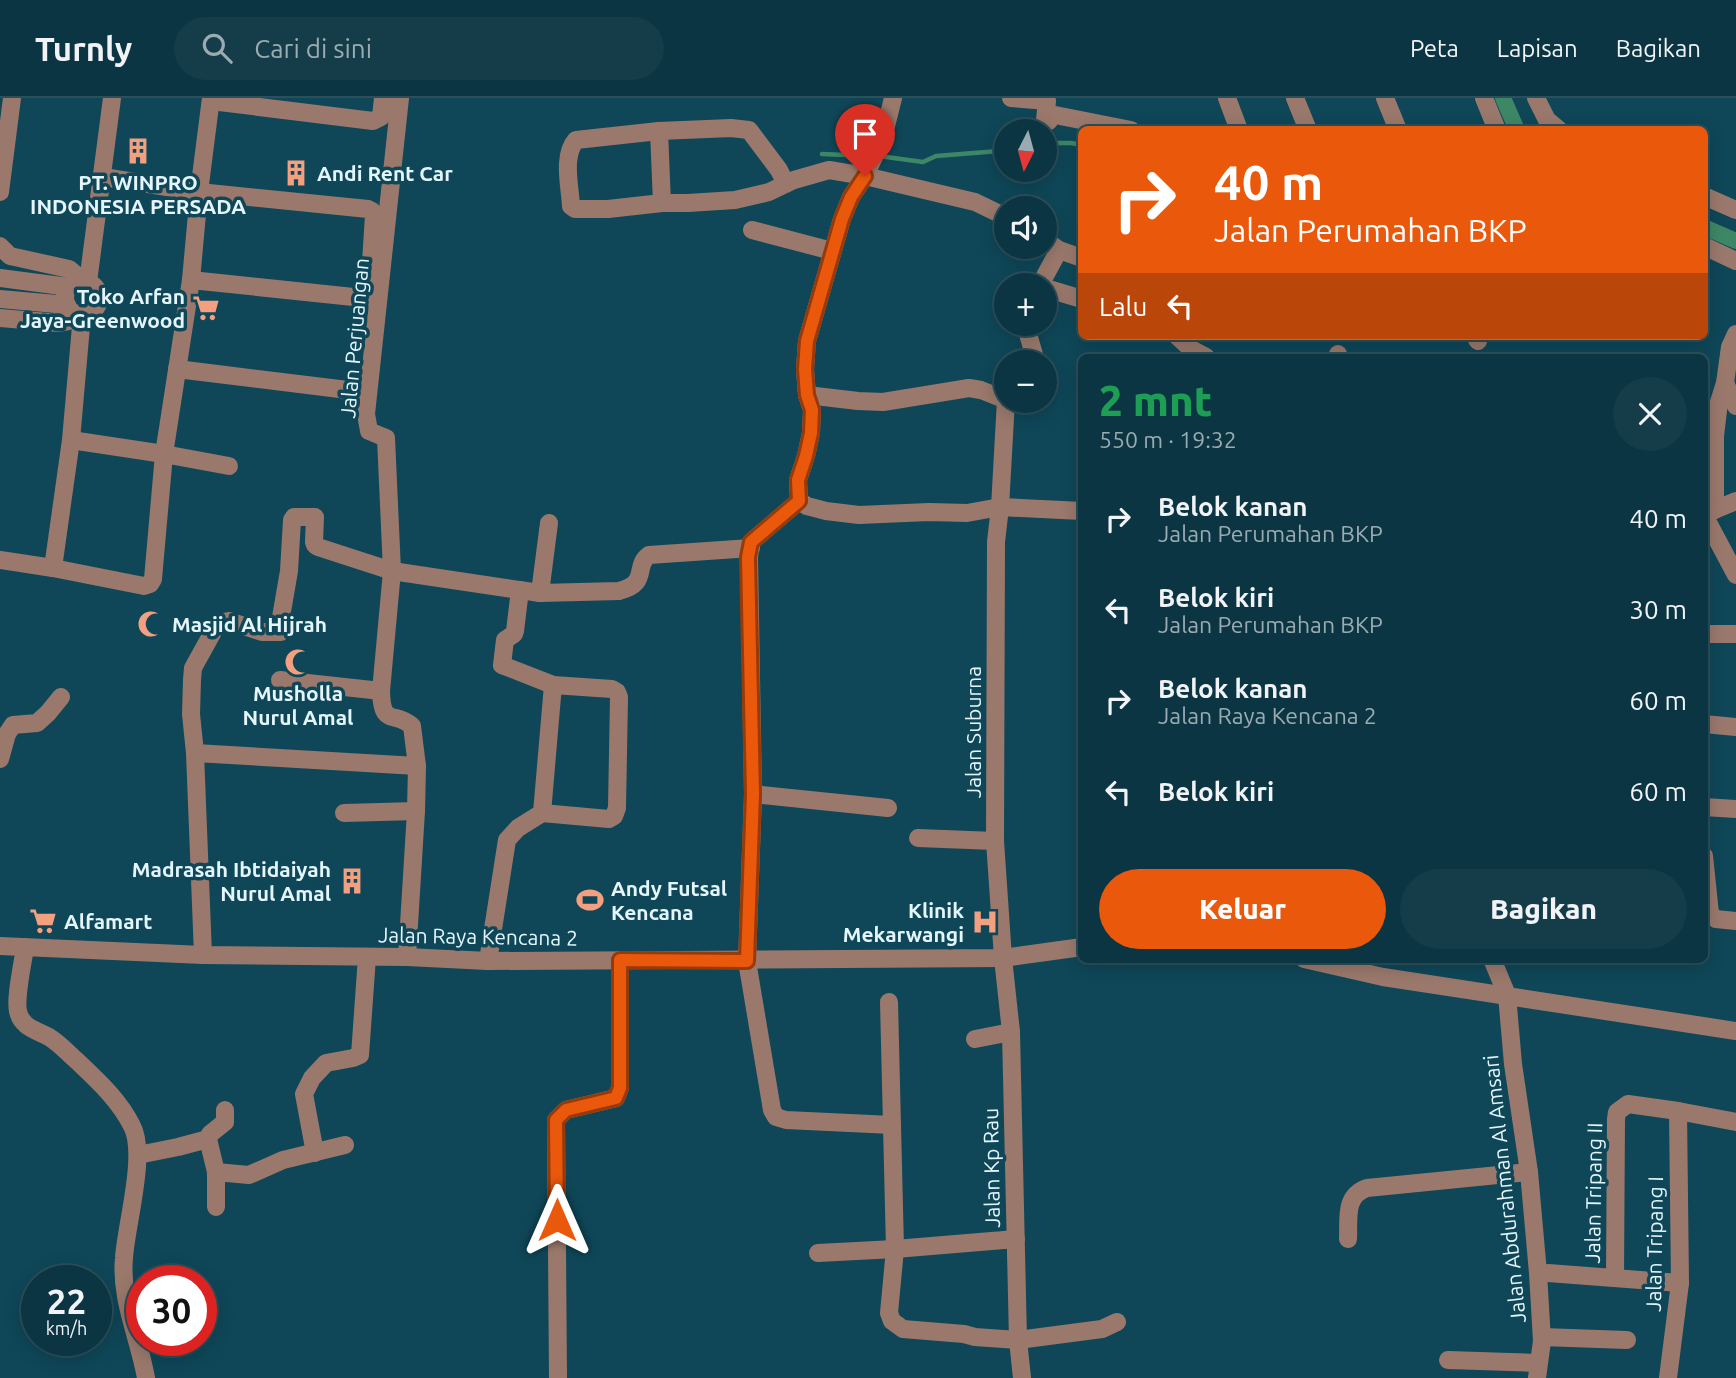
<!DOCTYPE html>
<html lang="id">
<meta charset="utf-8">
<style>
body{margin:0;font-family:Ubuntu,sans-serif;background:#143d49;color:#f1f3f6;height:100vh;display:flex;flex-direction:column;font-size:26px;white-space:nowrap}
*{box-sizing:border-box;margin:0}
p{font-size:23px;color:#9aabb2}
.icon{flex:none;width:38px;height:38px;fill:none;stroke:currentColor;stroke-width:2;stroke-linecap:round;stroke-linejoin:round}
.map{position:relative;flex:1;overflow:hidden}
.side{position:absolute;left:1078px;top:256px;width:630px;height:609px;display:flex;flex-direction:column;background:#0b3542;border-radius:10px;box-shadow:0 4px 18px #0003,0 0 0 2px #2b505b}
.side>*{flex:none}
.hud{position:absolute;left:1078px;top:28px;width:630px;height:214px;border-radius:10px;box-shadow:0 4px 18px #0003,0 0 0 2px #2b505b;background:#ea580c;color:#fff;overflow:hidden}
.needle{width:46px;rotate:186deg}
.buttons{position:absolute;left:994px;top:21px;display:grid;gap:14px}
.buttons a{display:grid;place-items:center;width:63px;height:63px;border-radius:50%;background:#0b3542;box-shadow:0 4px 18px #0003,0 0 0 2px #2b505b;font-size:35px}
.speed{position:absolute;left:21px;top:1167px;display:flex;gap:14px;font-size:35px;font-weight:700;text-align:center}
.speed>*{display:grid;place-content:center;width:91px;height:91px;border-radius:50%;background:#0b3542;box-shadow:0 4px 18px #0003,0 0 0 2px #2b505b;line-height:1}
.speed small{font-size:18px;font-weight:400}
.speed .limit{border:10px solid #d22;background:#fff;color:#111}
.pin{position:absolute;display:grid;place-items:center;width:60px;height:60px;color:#fff;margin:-72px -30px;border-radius:50% 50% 50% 0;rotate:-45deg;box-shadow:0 0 7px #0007}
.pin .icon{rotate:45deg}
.me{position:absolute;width:77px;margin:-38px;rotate:0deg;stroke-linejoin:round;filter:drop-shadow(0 0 5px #0008)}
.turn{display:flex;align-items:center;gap:24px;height:147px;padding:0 21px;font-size:32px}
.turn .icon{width:91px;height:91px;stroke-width:2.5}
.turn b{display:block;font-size:49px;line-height:60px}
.then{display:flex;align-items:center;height:66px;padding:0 21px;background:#0003;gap:14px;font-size:26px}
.round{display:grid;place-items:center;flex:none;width:74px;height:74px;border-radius:37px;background:#143d49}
.headline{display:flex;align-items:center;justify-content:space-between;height:119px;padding:0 21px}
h1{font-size:42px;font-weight:800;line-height:52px;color:#1e9e55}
.action{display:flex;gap:14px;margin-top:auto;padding:14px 21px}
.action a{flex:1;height:80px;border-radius:42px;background:#ea580c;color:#fff;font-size:28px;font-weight:800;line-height:80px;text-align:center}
.action a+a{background:#143d49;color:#f1f3f6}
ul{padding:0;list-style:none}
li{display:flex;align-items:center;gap:21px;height:91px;padding:0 21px}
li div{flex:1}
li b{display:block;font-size:26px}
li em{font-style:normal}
header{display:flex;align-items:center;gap:42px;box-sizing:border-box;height:98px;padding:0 35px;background:#0b3542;border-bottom:2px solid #2b505b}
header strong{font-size:33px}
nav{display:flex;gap:38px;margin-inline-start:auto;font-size:24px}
.search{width:490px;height:63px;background:#143d49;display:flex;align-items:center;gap:18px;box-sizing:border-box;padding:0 24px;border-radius:38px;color:#9aabb2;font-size:26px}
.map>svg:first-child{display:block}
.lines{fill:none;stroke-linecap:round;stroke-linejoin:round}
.stream{stroke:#3e8766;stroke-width:4.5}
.canal{stroke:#3e8766;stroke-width:16}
.minor{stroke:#9a796c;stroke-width:18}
.route-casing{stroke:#983908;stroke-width:18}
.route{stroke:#ea580c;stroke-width:12}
.labels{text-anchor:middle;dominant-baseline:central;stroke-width:7;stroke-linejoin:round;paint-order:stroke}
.poi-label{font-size:21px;font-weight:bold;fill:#e4f6fc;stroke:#0f4758;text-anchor:start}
.street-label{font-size:21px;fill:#e4f6fc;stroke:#0f4758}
</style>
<header>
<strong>Turnly</strong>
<div class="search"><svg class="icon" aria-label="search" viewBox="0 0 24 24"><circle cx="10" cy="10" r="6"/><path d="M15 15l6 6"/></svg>Cari di sini</div>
<nav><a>Peta</a><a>Lapisan</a><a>Bagikan</a></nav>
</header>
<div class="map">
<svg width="1736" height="1280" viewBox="0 0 1736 1280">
<rect width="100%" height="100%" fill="#0f4758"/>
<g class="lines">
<g class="stream">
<path d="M1045,45H1071L1082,47"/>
<path d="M822,56L870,58"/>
<path d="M879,58L923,64L936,58L999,53L1006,50"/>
</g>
<g class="canal">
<path d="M1503,0L1517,32"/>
<path d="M1704,129L1736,143"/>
</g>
<g class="minor">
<path d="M400,0L366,316L369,333L386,340L392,473L381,593C382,630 394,612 412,628L417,668L416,713L407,859"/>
<path d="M1011,0L1047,3L1045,22L1049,23"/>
<path d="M1227,0L1239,32"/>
<path d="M1295,0L1308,32"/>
<path d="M1385,0L1398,32"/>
<path d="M1484,0L1497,32"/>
<path d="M1536,0L1547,22L1559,32"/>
<path d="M211,3L373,23L381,19L383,0"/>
<path d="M1050,16L1131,32"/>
<path d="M659,33L576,42C562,58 570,88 571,108L575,111H608L662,105"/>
<path d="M103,79L199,94L368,111L372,113L374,117L369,196L367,199L363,200L191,182"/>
<path d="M786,86L779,72L749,32L731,30L659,33L662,105H688L735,102L769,94L794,82L829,72L865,78L975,104L1006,119"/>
<path d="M0,94L12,0"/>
<path d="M1704,98L1736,112"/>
<path d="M752,132L832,153"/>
<path d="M1045,142L1059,152L1082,160"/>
<path d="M0,148L10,158L69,171L75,176L77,184"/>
<path d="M1704,148L1736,163"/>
<path d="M0,180L69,189"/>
<circle cx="82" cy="200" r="17"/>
<path d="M88,184L112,0"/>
<path d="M1040,187L1059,152"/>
<path d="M1045,190L1082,201"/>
<path d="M0,201L67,207"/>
<path d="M0,220L59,225L69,223L76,216"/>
<path d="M1030,226L1028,236L1035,260L1034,264"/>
<path d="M1177,238L1191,251L1206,259"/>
<path d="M1475,238L1478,243"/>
<path d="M1338,259V256"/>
<path d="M177,271L364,294"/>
<path d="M1725,285L1736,308"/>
<path d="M807,297L858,303L883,304L969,290L981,292L1006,302"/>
<path d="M1006,302L1000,409L996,444L995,743L1003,860L1011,934L1018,1242L1022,1280"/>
<path d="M71,342L164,356L229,368"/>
<path d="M799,403L807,408L826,413L859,417L929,414L967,415L1000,409L1082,413"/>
<path d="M1715,412V338L1719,304L1725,285L1730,249L1736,236"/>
<path d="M1707,415L1736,403"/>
<path d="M1704,417L1736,477"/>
<path d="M0,462L53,470L144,488L150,486L153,481L164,356L191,182L199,94L211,0"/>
<path d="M53,470L71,342L82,217"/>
<path d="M520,492L515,533L514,536L505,542L502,567L553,587L612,591L617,594L619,599L617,710L614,718L609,721L542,715"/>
<path d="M540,495L549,425"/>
<path d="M1704,536H1736"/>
<path d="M280,582L381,593"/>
<path d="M1704,626L1736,629"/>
<path d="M195,655L417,668"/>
<path d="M0,661L7,636L13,627L37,625L48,615L61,599"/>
<path d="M753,696L888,710"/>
<path d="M1704,709L1736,711"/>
<path d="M344,715L416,713"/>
<path d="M918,740L995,743"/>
<path d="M1704,758L1710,816L1716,821L1736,823"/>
<path d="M0,848L203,857L407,859L488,863L1003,860L1082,849"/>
<path d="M25,849C23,865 15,899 18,913C21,929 36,932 49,939C59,945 68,955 77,963C98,983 119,1002 132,1028C147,1056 126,1127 124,1160C120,1201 139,1240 146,1280"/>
<path d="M203,857L195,655L191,616L192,582L193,570L214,532L220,525L229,523L262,534H281L280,525L289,473L292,422L294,419H315L314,444L315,447L318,449L392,473L540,495L619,493C650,485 633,469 649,457L751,450"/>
<path d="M1304,861L1383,879L1736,933"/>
<path d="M1492,861L1507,897L1513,966L1529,1074L1538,1175L1542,1243L1537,1280"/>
<path d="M488,863L507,742L518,730L542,715L553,587"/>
<path d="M889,904L895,1151L889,1215L892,1223L903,1231L964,1236L975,1239L1018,1242L1102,1231L1117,1224"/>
<path d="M975,941L1011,934"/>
<path d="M892,1027L786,1022L776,1019L772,1012L747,863L753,696L749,459L751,444L799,403L798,382L806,358L811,335L812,312L807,297L805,271L807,243L842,121L851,99L865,78L883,40L893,0"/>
<path d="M208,1041L216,1074V1109"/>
<path d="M315,1055L304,996L312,980L326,965L353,960L360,957L367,859"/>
<path d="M138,1057L178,1049L208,1041L210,1036L225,1024V1012"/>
<path d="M216,1074L249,1077L283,1062L345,1047"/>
<path d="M1348,1141C1349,1120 1344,1098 1367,1090L1529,1074"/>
<path d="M818,1155L895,1151L1016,1141"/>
<path d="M1548,1175L1680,1185"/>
<path d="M1615,1180L1616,1021L1617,1014L1628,1006L1678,1013L1736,1024"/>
<path d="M1542,1239L1627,1242"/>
<path d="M1448,1262L1538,1265"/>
<path d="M558,1280L556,1022L566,1012L616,1000L620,990V862"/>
<path d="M1668,1280L1680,1185L1678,1013"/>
</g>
</g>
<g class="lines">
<g class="route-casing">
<path id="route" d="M557,1122L556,1022L566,1012L616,1000L620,990V862L747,863L753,696L748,459L751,444L799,403L798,382L806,358L811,335L812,312L807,297L805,271L807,243L842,121L851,99L865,78"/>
</g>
<use href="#route" class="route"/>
</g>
<defs>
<g id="building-bare" transform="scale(2.1)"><path d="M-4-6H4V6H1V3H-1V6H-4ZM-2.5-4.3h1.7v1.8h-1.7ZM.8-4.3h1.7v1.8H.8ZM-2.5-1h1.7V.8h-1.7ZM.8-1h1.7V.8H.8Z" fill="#f2a080" stroke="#0f4758" stroke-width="2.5" paint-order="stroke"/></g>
<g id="supermarket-bare" transform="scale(2.1)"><path d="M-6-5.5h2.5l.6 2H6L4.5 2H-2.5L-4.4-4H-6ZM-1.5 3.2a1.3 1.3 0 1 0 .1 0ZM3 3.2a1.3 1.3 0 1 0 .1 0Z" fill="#f2a080" stroke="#0f4758" stroke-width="2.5" paint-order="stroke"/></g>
<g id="mosque-bare" transform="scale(2.1)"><path d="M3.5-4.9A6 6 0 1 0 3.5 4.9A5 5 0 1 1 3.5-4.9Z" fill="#f2a080" stroke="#0f4758" stroke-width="2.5" paint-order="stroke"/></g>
<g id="stadium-bare" transform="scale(2.1)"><path d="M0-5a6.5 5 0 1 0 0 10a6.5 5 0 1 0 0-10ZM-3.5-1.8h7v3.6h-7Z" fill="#f2a080" stroke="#0f4758" stroke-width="2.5" paint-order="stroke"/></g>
<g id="hospital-bare" transform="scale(2.1)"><path d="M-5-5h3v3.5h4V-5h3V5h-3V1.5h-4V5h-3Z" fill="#f2a080" stroke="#0f4758" stroke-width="2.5" paint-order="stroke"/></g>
</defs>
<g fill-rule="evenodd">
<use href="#building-bare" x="138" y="53"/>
<use href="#building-bare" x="296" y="75"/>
<use href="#supermarket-bare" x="206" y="210"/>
<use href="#mosque-bare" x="151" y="526"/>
<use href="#mosque-bare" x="298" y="564"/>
<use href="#building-bare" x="352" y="783"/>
<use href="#stadium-bare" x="590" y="802"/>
<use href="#supermarket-bare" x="43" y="823"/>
<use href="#hospital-bare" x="985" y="824"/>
</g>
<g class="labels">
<g class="poi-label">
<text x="317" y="75">Andi Rent Car</text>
<text x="138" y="84" text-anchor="middle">PT. WINPRO<tspan x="138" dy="24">INDONESIA PERSADA</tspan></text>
<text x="185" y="198" text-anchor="end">Toko Arfan<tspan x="185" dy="24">Jaya-Greenwood</tspan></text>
<text x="172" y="526">Masjid Al Hijrah</text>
<text x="298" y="595" text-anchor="middle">Musholla<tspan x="298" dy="24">Nurul Amal</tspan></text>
<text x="331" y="771" text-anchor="end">Madrasah Ibtidaiyah<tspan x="331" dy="24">Nurul Amal</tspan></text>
<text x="611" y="790">Andy Futsal<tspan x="611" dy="24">Kencana</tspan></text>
<text x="964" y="812" text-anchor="end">Klinik<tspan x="964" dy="24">Mekarwangi</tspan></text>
<text x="64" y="823">Alfamart</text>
</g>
<g class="street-label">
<text transform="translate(354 240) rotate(-85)">Jalan Perjuangan</text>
<text transform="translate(973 634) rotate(-90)">Jalan Suburna</text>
<text transform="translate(478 838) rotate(1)">Jalan Raya Kencana 2</text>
<text transform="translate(991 1070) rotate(-91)">Jalan Kp Rau</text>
<text transform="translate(1504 1091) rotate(-96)">Jalan Abdurahman Al Amsari</text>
<text transform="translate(1593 1095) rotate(-89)">Jalan Tripang II</text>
<text transform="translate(1654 1146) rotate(-89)">Jalan Tripang I</text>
</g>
</g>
</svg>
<div class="buttons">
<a><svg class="needle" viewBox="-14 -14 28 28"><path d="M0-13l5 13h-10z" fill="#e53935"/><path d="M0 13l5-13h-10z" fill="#9aabb2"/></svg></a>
<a><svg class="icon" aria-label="sound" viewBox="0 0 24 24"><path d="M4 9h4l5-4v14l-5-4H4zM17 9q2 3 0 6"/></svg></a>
<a>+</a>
<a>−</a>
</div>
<div class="speed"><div>22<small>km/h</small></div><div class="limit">30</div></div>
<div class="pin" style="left:865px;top:78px;background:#d93025"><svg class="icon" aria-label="arrive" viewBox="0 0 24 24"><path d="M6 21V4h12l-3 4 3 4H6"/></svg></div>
<svg class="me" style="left:557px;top:1122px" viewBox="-20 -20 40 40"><path d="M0-17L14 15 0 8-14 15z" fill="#ea580c" stroke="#fff" stroke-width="4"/></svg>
<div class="hud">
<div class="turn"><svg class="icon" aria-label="right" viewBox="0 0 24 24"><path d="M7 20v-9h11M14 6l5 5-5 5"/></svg><div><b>40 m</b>Jalan Perumahan BKP</div></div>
<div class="then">Lalu<svg class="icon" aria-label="left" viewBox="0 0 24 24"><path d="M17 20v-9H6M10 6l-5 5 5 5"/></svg></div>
</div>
<section class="side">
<div class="headline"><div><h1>2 mnt</h1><p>550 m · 19:32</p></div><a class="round"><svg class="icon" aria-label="close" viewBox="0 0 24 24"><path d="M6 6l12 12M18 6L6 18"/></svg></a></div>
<ul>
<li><svg class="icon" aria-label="right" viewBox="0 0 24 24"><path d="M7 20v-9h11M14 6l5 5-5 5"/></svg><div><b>Belok kanan</b><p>Jalan Perumahan BKP</p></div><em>40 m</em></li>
<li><svg class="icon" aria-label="left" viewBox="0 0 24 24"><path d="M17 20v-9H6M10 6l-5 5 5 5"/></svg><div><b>Belok kiri</b><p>Jalan Perumahan BKP</p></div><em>30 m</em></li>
<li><svg class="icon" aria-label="right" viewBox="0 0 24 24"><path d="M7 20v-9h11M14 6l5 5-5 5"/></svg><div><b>Belok kanan</b><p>Jalan Raya Kencana 2</p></div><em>60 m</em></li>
<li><svg class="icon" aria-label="left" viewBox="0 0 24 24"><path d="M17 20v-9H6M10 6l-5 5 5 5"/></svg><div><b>Belok kiri</b></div><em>60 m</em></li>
</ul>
<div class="action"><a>Keluar</a><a>Bagikan</a></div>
</section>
</div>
